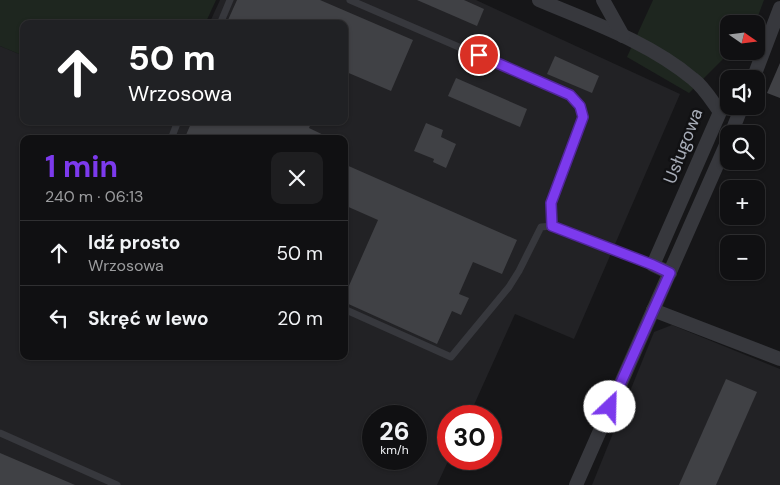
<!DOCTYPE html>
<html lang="pl">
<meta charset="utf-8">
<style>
body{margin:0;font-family:"DM Sans",sans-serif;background:#1e1e20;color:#f1f3f6;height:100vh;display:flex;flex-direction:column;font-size:19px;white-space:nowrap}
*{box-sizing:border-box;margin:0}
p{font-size:16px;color:#9c9d9f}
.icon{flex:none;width:28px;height:28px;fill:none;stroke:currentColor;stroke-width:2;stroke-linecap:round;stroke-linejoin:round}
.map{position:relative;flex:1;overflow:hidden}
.details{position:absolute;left:20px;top:135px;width:328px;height:225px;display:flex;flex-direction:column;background:#101012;border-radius:10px;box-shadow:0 1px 4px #0004,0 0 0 1px #303032}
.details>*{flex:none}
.top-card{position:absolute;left:20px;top:20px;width:328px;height:105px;border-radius:10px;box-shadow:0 1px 4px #0004,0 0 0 1px #303032;background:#202124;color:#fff;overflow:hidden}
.needle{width:32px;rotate:104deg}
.buttons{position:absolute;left:720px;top:15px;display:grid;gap:10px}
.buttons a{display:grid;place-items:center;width:45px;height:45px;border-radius:10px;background:#101012;box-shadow:0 1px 4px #0004,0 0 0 1px #303032;font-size:25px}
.speed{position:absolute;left:362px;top:405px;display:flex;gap:10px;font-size:25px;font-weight:700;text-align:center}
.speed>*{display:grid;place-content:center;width:65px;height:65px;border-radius:50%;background:#101012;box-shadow:0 1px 4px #0004,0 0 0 1px #303032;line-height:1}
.speed small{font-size:12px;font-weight:400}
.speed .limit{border:8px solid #d22;background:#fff;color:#111}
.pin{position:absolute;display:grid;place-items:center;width:42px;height:42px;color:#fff;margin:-21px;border:2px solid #fff;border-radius:50%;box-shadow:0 1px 5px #0007}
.me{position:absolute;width:55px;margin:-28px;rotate:24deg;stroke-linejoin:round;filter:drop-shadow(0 0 4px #0008)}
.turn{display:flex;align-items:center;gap:18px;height:105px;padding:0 25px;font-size:22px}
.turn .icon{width:65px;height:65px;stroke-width:2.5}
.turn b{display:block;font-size:35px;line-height:42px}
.round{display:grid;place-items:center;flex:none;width:52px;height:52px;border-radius:10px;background:#1e1e20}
.overview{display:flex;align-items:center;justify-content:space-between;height:85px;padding:0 25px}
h1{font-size:30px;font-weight:700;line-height:38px;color:#7c3aed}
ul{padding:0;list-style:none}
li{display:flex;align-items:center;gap:15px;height:65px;padding:0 25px;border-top:1px solid #303032}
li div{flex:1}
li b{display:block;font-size:19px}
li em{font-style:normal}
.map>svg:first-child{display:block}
.built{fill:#222225;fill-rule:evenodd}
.green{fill:#1e261f}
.building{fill:#404145}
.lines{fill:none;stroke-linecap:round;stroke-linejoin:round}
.lane{stroke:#37383d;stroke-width:7}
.street{stroke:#37383d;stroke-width:14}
.route-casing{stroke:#51269a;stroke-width:12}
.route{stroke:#7c3aed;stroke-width:9}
.labels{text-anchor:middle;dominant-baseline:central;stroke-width:5;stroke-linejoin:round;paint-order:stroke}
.street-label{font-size:18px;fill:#a8adb8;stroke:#111113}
</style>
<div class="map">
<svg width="780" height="485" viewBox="0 0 780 485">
<rect width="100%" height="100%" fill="#161618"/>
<g class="built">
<path d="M220,0H476L680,94L574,339L515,314L469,416H449V459L437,485H0V46L24,56V121H344V24H209ZM24,139H344V356H24ZM374,416H416V459H374Z"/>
<path d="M672,325L780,369V485H592L654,332Z"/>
</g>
<g class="green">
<path d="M0,0H216L205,24H24V56L0,46Z"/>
<path d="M653,0H764L755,24H729V51H731L689,93L627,57Z"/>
</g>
<g class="building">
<path d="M237,0H320L413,40L391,91L344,71V24H237L228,20Z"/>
<path d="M417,0H464L484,9L477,26Z"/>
<path d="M555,56L599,76L592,93L547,74Z"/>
<path d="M780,63V98L767,93Z"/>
<path d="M456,78L527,109L520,127L448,96Z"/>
<path d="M192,121H312L309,128L332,139H195L186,135Z"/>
<path d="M426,123L443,130L441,137L456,144L446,168L433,162L434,159L414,151Z"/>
<path d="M344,164L517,240L502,274L473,262L459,294L469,298L461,315L452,311L437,344L344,302V297L378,220L344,205Z"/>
<path d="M726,379L757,392L716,485H679Z"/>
<path d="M0,453L75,485H0Z"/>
</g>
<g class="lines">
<g class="lane">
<path d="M350,0L570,95L580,106L583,117L551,203L552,226"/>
<path d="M220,24L230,0"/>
<path d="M171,139L178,121"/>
<path d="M344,309L451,357L509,287L519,271L541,227L552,226L653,265"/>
<path d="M0,433L117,485"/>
</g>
<g class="street">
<path d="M539,0C591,22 649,42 693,79C704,87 712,101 720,112L653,265L670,273"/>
<path d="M603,0L623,36"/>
<path d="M753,79L780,8"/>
<path d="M731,134L742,106"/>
<path d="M653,310L780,359"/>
<path d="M576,485L729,138"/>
</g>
</g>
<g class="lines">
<g class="route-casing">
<path id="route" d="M479,55L570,95L580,106L583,117L551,203L552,226L653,265L670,273L610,407"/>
</g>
<use href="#route" class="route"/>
</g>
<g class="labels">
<g class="street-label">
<text transform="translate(683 146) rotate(-69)">Usługowa</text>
</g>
</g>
</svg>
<div class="buttons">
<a><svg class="needle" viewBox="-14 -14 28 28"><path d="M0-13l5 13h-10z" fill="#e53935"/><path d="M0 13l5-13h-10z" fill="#9c9d9f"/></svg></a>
<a><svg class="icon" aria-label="sound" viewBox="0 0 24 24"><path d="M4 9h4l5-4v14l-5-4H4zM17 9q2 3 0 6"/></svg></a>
<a><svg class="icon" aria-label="search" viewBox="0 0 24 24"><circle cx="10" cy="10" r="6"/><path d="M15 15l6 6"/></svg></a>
<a>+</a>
<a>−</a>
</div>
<div class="speed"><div>26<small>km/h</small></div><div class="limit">30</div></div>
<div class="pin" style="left:479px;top:55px;background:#d93025"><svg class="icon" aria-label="arrive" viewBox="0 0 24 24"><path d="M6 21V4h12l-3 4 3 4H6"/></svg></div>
<svg class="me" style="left:610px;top:407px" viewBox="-20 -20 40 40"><circle r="19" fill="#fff"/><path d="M0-13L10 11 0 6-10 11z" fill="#7c3aed"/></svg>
<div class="top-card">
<div class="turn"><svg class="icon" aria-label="ahead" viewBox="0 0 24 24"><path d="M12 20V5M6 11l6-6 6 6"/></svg><div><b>50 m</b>Wrzosowa</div></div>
</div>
<section class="details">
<div class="overview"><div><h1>1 min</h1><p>240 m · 06:13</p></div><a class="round"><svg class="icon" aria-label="close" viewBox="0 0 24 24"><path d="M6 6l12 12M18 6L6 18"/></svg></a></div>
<ul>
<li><svg class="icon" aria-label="ahead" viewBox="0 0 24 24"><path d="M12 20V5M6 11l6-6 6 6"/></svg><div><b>Idź prosto</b><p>Wrzosowa</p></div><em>50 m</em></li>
<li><svg class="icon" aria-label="left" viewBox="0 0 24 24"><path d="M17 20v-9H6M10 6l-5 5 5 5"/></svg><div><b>Skręć w lewo</b></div><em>20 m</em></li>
</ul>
</section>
</div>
